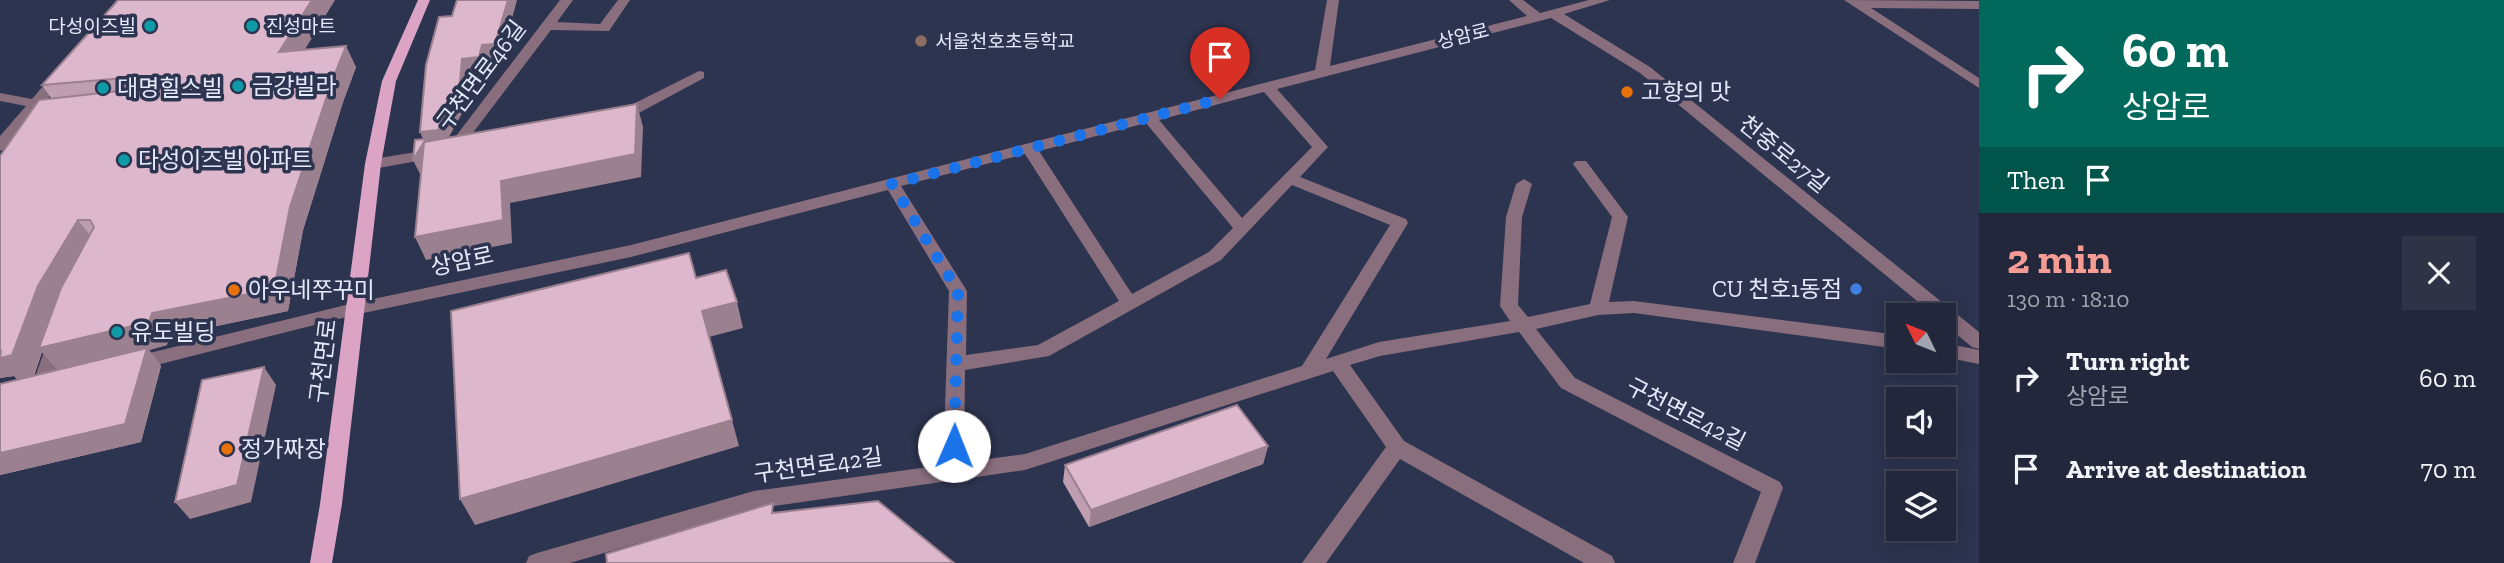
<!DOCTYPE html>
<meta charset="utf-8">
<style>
body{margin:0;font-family:"Zilla Slab","Noto Sans KR",serif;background:#2e3346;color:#f1f3f6;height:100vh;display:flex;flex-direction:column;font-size:26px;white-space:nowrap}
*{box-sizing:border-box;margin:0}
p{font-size:23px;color:#a2a5af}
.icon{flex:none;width:38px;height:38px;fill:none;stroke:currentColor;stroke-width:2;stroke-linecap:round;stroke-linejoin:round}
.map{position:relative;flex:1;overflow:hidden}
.drawer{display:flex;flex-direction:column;background:#22273b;width:525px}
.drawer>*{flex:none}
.guide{background:#00695c;color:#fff;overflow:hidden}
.needle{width:46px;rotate:313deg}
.fabs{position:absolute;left:1886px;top:303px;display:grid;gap:14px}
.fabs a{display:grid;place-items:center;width:70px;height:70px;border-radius:0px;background:#22273b;box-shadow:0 4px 18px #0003,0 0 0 2px #3f4455;font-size:35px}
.pin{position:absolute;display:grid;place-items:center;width:60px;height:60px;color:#fff;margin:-72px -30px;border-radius:50% 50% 50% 0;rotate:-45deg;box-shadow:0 0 7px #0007}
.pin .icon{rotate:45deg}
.me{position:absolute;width:77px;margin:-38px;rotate:1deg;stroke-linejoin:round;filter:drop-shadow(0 0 5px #0008)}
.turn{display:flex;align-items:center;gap:24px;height:147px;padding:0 28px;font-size:32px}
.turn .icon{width:91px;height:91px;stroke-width:2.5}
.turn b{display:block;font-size:49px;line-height:60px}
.then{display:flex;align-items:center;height:66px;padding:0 28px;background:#0003;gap:14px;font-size:26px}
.round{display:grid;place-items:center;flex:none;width:74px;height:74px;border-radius:0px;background:#2e3346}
.summary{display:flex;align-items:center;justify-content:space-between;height:119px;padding:0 28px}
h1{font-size:42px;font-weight:700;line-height:52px;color:#f59c95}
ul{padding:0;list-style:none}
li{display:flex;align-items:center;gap:21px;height:91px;padding:0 28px}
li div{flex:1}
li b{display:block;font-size:26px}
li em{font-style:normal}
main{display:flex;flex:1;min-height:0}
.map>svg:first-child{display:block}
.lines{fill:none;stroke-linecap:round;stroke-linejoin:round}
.minor{fill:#896e7e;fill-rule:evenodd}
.major{fill:#dba4c5;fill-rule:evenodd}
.wall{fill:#be9eb0;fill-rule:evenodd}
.shaded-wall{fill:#9b8190}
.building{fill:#ddb8cd;stroke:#9b8190;stroke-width:2}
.route{stroke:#1a73e8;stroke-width:12;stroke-dasharray:0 21.6}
.culture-dot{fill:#0f9aa8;stroke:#2d344f;stroke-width:2.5}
.education-dot{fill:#8d6e63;stroke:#2d344f;stroke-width:2.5}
.food-dot{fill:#e8710a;stroke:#2d344f;stroke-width:2.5}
.shop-dot{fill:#3f7fe0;stroke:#2d344f;stroke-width:2.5}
.labels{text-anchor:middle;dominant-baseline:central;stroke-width:7;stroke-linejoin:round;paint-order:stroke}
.far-poi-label{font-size:19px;fill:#e4eafb;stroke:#2d344f;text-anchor:start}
.far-street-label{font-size:19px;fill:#e4eafb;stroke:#2d344f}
.street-label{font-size:23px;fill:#e4eafb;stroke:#2d344f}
.poi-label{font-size:23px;fill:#e4eafb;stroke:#2d344f;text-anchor:start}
</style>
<main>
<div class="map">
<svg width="1979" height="563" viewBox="0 0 1979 563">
<rect width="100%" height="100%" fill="#2d344f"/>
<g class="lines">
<g class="minor">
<path d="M560,0H573L557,22L600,24L618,0H630L609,31L551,30L456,155H446L443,152L446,149Z"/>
<path d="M1327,0H1339L1330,66L1527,16L1509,0H1523L1540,13L1589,0H1610L1564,14L1650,67L1979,332V349L1972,347L1944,324V315H1934L1640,73L1551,18L1277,89L1328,147L1300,177L1406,219L1408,223L1326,359L1379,342L1510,321L1500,306L1506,217L1516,184L1524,179L1532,184L1522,217L1518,305L1528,317L1590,304L1612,217L1573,164L1576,161H1586L1628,217L1609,302L1634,301L1899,335V349L1634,313L1598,315L1536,329L1575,378L1780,482L1783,488L1755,563H1733L1761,492L1561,388L1519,332L1380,356L1350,365L1404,441L1612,556L1615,563H1584L1400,459L1326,563H1302L1386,447L1333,371L1025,470L754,509L570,563H526L529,556L537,553L754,491L943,465L949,291L888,190L631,257L354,315L133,371L126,369L124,364L126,359L133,357L354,303L631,245L1315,70ZM1264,92L1312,147L1242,218L1159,120ZM1146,123L1233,228L1209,252L1132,294L1039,151ZM1025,154L1119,301L1038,345L966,355L967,291L901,186ZM1292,185L1390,225L1302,366L1025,454L964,462L965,370L1049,356L1221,260Z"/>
<path d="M1844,0L1979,1V9L1871,8L1979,78V88Z"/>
<path d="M61,70L66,71V77L5,149L0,151V136L26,106L0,101V93L32,99L56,71Z"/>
<path d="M699,71L704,72V78L635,115L616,120L609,116Z"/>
<path d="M435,149L443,154L440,157L373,169L365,164L373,159Z"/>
<path d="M57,333L64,335L66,340L52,386L49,391L42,393L35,391L32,386L48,340L50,335Z"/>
<path d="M1944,343L1979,350V364L1944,357Z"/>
</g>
<path class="major" d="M418,0H430L396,81L381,164L342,504L332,563H310L320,504L365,164L382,81Z"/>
</g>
<g class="wall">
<path d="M305,50L356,67L343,102L303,230L288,311L169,336L167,345L149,350L161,366L141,442L0,475V384L18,380L14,376L0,378V156L51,98L42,85ZM42,352L58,370L34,376Z"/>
<path d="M1268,446L1263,464L1089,527L1063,482L1065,465Z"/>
</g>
<g class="shaded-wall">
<path d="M312,0H335L290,74L279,52Z"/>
<path d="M508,0H517L501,59L488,60L485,72L468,74L465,108L434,164L420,132L462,59L482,45Z"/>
<path d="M346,46L356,67L343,102L303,230L288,311L169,336L167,345L149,350L161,366L141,442L0,475V453L59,371L42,352L33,378L19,381L14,376L0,378V351L78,220L152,313L332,81Z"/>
<path d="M637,104L643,127L641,177L510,203L512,243L426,260L415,237L501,181Z"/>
<path d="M424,142V182L413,160Z"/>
<path d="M737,302L743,328L709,337L702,311Z"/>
<path d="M264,367L276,385L251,502L190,519L175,502Z"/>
<path d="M732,420L739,446L475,525L460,499Z"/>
<path d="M1268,446L1263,464L1089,527L1091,510Z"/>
</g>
<g class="building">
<path d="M118,0H312L279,52L346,46L332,81L290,207L274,289L152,313L149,322L39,348L61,288L94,227L90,220H78L38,286L12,355L0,358L1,351H0V156L39,100L155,87L158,81L148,76L42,85Z"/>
<path d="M457,0H508L495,44L482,45L479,57L462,59L459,93L438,130L420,132L426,65L439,17L452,16Z"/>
<path d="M637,104L635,154L501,181L503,220L415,237L424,142L413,160L415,140L426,139L424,142Z"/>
<path d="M689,253L696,278L726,270L737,302L702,311L732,420L460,499L451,311Z"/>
<path d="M147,348L125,424L0,453V384Z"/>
<path d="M264,367L237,485L175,502L202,380Z"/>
<path d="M1237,405L1268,446L1091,510L1065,465Z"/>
<path d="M878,501L954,563H607L606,554L773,503L772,513Z"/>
</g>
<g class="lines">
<path class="route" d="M954,446L958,291L892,184L1220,99"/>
</g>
<g class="culture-dot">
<circle cx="150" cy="26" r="7"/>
<circle cx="252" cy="26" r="7"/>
<circle cx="238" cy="86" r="7"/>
<circle cx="103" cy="88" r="7"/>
<circle cx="124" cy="160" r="7"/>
<circle cx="117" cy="332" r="7"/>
</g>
<circle class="education-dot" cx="921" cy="41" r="7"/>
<g class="food-dot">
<circle cx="1627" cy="92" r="7"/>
<circle cx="234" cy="290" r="7"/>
<circle cx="227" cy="449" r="7"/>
</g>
<circle class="shop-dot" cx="1856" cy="289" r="7"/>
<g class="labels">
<g class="far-poi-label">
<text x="136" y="26" text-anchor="end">다성이즈빌</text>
<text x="266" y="26">진성마트</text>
<text x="935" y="41">서울천호초등학교</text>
</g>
<g class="far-street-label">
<text transform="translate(1463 36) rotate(-14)">상암로</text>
</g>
<g class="street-label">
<text transform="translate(481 75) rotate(-53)">구천면로46길</text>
<text transform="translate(1784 154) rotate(39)">천중로27길</text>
<text transform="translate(462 261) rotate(-12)">상암로</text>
<text transform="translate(323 361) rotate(-83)">구천면로</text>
<text transform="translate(1686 414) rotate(27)">구천면로42길</text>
<text transform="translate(818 465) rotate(-8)">구천면로42길</text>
</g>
<g class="poi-label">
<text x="252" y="86">금강빌라</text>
<text x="117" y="88">대명힐스빌</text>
<text x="1641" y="92">고향의 맛</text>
<text x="138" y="160">다성이즈빌 아파트</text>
<text x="1842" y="289" text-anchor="end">CU 천호1동점</text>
<text x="248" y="290">아우네쭈꾸미</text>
<text x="131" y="332">유도빌딩</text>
<text x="241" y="449">정가짜장</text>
</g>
</g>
</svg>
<div class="fabs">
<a><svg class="needle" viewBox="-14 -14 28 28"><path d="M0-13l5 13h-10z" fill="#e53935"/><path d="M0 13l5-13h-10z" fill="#a2a5af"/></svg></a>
<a><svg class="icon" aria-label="sound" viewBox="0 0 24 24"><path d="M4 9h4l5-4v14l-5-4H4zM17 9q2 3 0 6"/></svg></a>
<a><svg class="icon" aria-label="layers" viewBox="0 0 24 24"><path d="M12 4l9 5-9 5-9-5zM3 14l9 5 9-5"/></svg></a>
</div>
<div class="pin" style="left:1220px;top:99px;background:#d93025"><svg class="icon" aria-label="arrive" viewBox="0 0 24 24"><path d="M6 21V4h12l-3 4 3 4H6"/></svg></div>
<svg class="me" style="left:954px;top:446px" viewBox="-20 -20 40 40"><circle r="19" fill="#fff"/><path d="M0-13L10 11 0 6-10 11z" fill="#1a73e8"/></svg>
</div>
<section class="drawer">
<div class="guide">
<div class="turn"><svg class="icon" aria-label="right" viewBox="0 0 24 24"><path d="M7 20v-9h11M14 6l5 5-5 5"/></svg><div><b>60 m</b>상암로</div></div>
<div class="then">Then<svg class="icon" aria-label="arrive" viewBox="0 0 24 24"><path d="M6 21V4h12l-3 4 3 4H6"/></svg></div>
</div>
<div class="summary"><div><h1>2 min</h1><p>130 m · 18:10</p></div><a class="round"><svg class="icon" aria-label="close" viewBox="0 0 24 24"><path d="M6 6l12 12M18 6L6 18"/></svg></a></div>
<ul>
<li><svg class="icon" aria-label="right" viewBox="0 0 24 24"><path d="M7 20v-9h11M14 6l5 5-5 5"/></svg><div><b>Turn right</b><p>상암로</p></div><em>60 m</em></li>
<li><svg class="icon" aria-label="arrive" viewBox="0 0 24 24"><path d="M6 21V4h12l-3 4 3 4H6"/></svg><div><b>Arrive at destination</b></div><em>70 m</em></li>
</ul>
</section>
</main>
